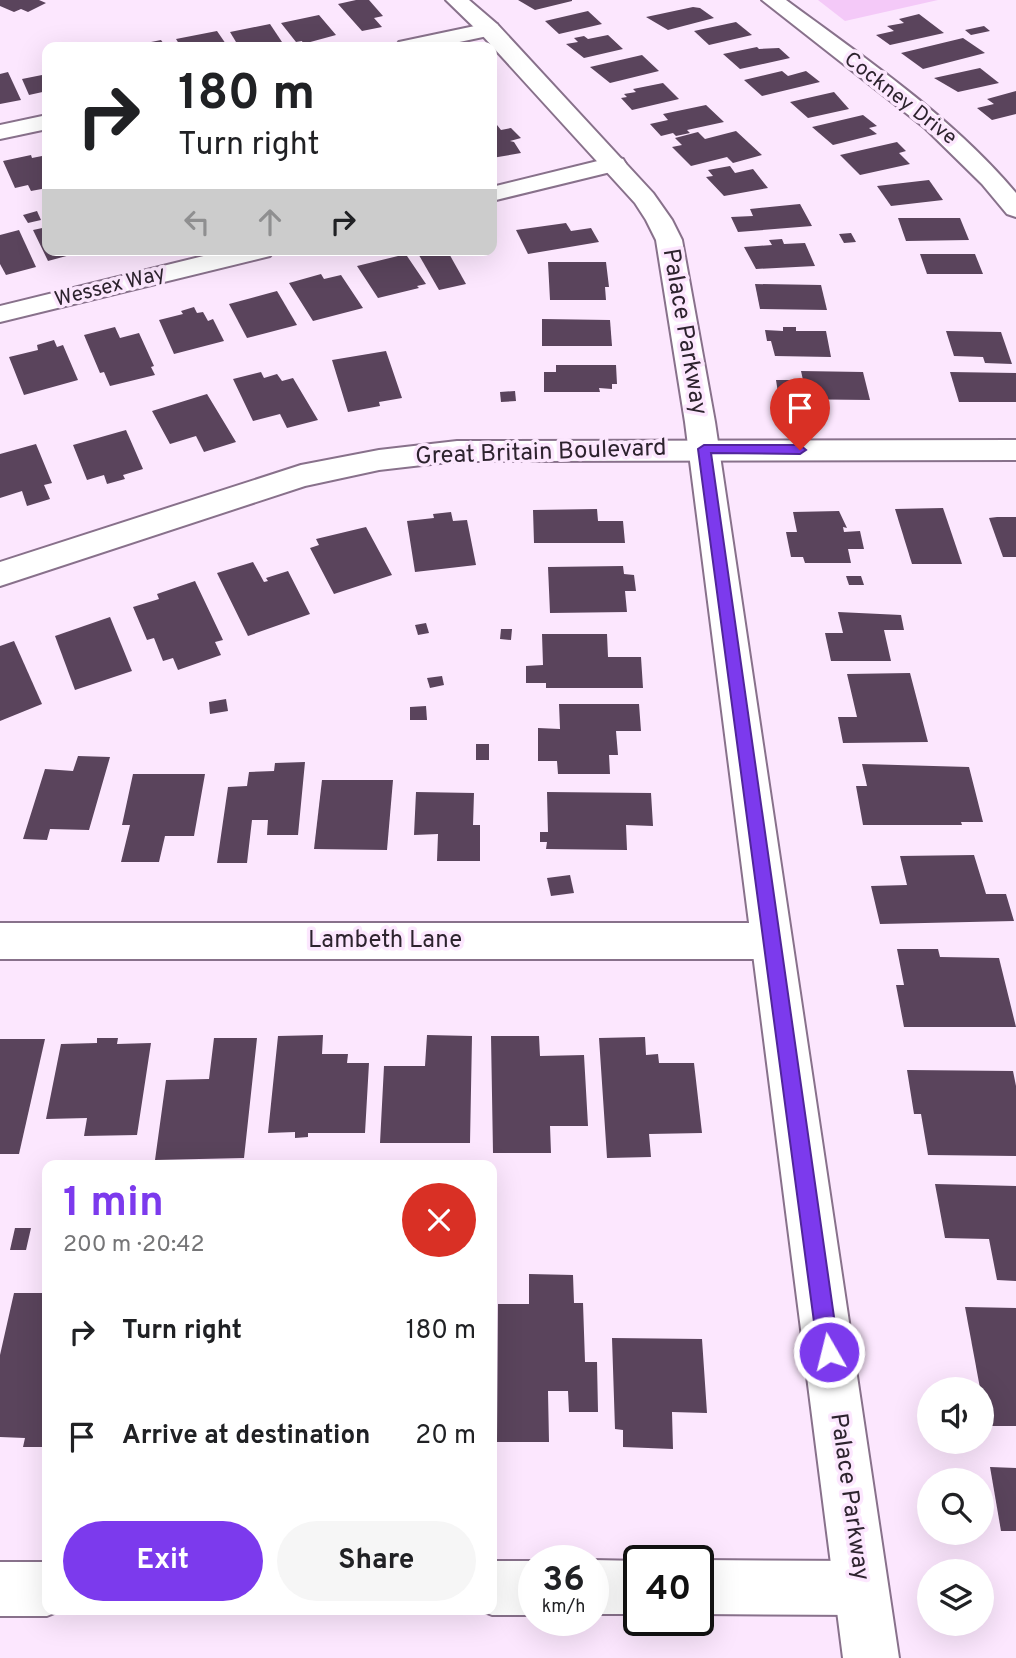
<!DOCTYPE html>
<meta charset="utf-8">
<style>
body{margin:0;font-family:Overpass,sans-serif;background:#f6f6f6;color:#202124;height:100vh;display:flex;flex-direction:column;font-size:26px;white-space:nowrap}
*{box-sizing:border-box;margin:0}
p{font-size:23px;color:#757577}
.icon{flex:none;width:38px;height:38px;fill:none;stroke:currentColor;stroke-width:2;stroke-linecap:round;stroke-linejoin:round}
.map{position:relative;flex:1;overflow:hidden}
.details{position:absolute;left:42px;top:1160px;width:455px;height:455px;display:flex;flex-direction:column;background:#fff;border-radius:14px;box-shadow:0 7px 28px #0002}
.details>*{flex:none}
.hud{position:absolute;left:42px;top:42px;width:455px;height:214px;border-radius:14px;box-shadow:0 7px 28px #0002;background:#fff;color:#202124;overflow:hidden}
.controls{position:absolute;left:917px;top:1377px;display:grid;gap:14px}
.controls a{display:grid;place-items:center;width:77px;height:77px;border-radius:50%;background:#fff;box-shadow:0 7px 28px #0002;font-size:35px}
.speed{position:absolute;left:518px;top:1545px;display:flex;gap:14px;font-size:35px;font-weight:700;text-align:center}
.speed>*{display:grid;place-content:center;width:91px;height:91px;border-radius:50%;background:#fff;box-shadow:0 7px 28px #0002;line-height:1}
.speed small{font-size:18px;font-weight:400}
.speed .limit{border:4px solid #111;border-radius:10px;background:#fff;color:#111}
.pin{position:absolute;display:grid;place-items:center;width:60px;height:60px;color:#fff;margin:-72px -30px;border-radius:50% 50% 50% 0;rotate:-45deg;box-shadow:0 0 7px #0007}
.pin .icon{rotate:45deg}
.me{position:absolute;width:77px;margin:-38px;rotate:352deg;stroke-linejoin:round;filter:drop-shadow(0 0 5px #0008)}
.turn{display:flex;align-items:center;gap:24px;height:147px;padding:0 21px;font-size:32px}
.turn .icon{width:91px;height:91px;stroke-width:2.5}
.turn b{display:block;font-size:49px;line-height:60px}
.lanes{display:flex;align-items:center;height:66px;padding:0 21px;background:#0003;justify-content:center;gap:35px;direction:ltr}
.lanes .off{opacity:.35}
.round{display:grid;place-items:center;flex:none;width:74px;height:74px;border-radius:37px;background:#f6f6f6}
.head{display:flex;align-items:center;justify-content:space-between;height:119px;padding:0 21px}
h1{font-size:42px;font-weight:700;line-height:52px;color:#7c3aed}
.primary-button{display:flex;gap:14px;margin-top:auto;padding:14px 21px}
.primary-button a{flex:1;height:80px;border-radius:42px;background:#7c3aed;color:#fff;font-size:28px;font-weight:700;line-height:80px;text-align:center}
.primary-button a+a{background:#f6f6f6;color:#202124}
ul{padding:0;list-style:none}
li{display:flex;align-items:center;gap:21px;height:105px;padding:0 21px}
li div{flex:1}
li b{display:block;font-size:26px}
li em{font-style:normal}
.map>svg:first-child{display:block}
.green{fill:#f4c9f8}
.building{fill:#5a445c}
.lines{fill:none;stroke-linecap:round;stroke-linejoin:round}
.street-casing{stroke:#88718b;stroke-width:4}
.secondary-casing{stroke:#88718b;stroke-width:4}
.street{fill:#fff;fill-rule:evenodd}
.secondary{fill:#fff;fill-rule:evenodd}
.route{fill:#7c3aed;stroke:#51269a;stroke-width:2}
.labels{text-anchor:middle;dominant-baseline:central;stroke-width:7;stroke-linejoin:round;paint-order:stroke}
.far-street-label{font-size:21px;fill:#2d232e;stroke:#fce7fe}
.street-label{font-size:24px;fill:#2d232e;stroke:#fce7fe}
</style>
<div class="map">
<svg width="1016" height="1658" viewBox="0 0 1016 1658">
<rect width="100%" height="100%" fill="#fce7fe"/>
<path class="green" d="M818,0H938L845,21Z"/>
<g class="building">
<path d="M0,0H39L46,3L28,12L21,9L14,12L0,6Z"/>
<path d="M356,0H369L383,16L374,18L382,27L362,31L338,4Z"/>
<path d="M518,0H572V1L535,10Z"/>
<path d="M693,7L700,8L714,18L668,30L646,17Z"/>
<path d="M588,11L602,24L559,34L545,21Z"/>
<path d="M919,14L944,33L890,45L876,35L894,31L887,26L904,23L899,19Z"/>
<path d="M319,15L336,35L303,44L302,41L296,42L281,23Z"/>
<path d="M736,22L752,35L709,45L694,31Z"/>
<path d="M270,24L284,45L239,47L230,32Z"/>
<path d="M984,26L990,31L971,35L965,30Z"/>
<path d="M217,31L228,47H181L176,39Z"/>
<path d="M608,35L623,49L584,58L566,44L578,42L574,38L584,36L588,39Z"/>
<path d="M963,38L985,53L923,69L901,53Z"/>
<path d="M161,40L166,47H131V46Z"/>
<path d="M757,47L759,49L779,48L790,58L740,69L723,54Z"/>
<path d="M642,55L659,71L610,83L590,67Z"/>
<path d="M980,68L999,83L958,92L934,78Z"/>
<path d="M782,71L788,76L806,71L820,82L762,96L744,80Z"/>
<path d="M8,72L21,100L0,104V74Z"/>
<path d="M47,74V91L29,95L22,79Z"/>
<path d="M663,83L679,99L632,110L621,98L627,97L624,94L636,92L633,89Z"/>
<path d="M1016,91V114L992,120L977,108L994,104L987,99Z"/>
<path d="M834,92L849,109L808,118L790,102Z"/>
<path d="M706,105L724,122L687,130L690,133L676,136L673,133L661,136L650,124L668,120L663,114Z"/>
<path d="M863,115L877,126L869,128L877,134L833,145L812,127Z"/>
<path d="M497,125L501,130L511,128L521,138L510,141L514,142L521,153L492,158V126Z"/>
<path d="M736,131L762,155L733,163L727,157L691,166L672,147L682,145L675,138L698,132L705,139Z"/>
<path d="M897,142L906,151L899,153L910,164L860,175L840,155Z"/>
<path d="M31,155L32,158L47,155V188L31,191L28,185L15,188L3,161Z"/>
<path d="M730,166L735,173L753,169L768,188L724,196L706,177L713,176L708,170Z"/>
<path d="M929,180L943,200L891,206L877,186Z"/>
<path d="M800,204L812,226L738,232L731,217L753,216L750,209Z"/>
<path d="M37,211L41,220L28,223L23,215Z"/>
<path d="M898,218H960L969,240L906,241Z"/>
<path d="M566,223L571,231L591,228L599,242L528,254L516,230Z"/>
<path d="M47,227V250L85,251L48,261L33,230Z"/>
<path d="M19,230L36,267L6,275L0,264V235Z"/>
<path d="M851,233L856,242L844,243L839,234Z"/>
<path d="M782,239L784,244L805,243L815,266L756,269L744,247L772,245L769,240Z"/>
<path d="M416,250H447L466,284L439,290Z"/>
<path d="M920,254H975L983,274H927Z"/>
<path d="M398,256H407L426,284L417,286L419,288L378,298L357,266Z"/>
<path d="M548,262H606L609,287H605L606,300H550Z"/>
<path d="M321,274L324,279L341,275L363,308L313,321L289,283Z"/>
<path d="M755,284L821,285L827,310L760,309Z"/>
<path d="M277,291L297,325L247,338L229,304Z"/>
<path d="M194,307L197,313L203,312L208,321L213,319L224,341L174,354L159,320L183,314L181,311Z"/>
<path d="M542,319L610,320L612,346H542Z"/>
<path d="M115,327L120,338L139,333L154,366L151,367L155,375L110,386L104,372L100,373L84,335Z"/>
<path d="M783,327H796V331H826L831,357L775,356L771,341H767L765,330L783,331Z"/>
<path d="M946,331L1001,332L1012,364L985,363L983,357L954,356Z"/>
<path d="M54,340L57,347L63,345L78,380L24,395L9,357L38,350L37,345Z"/>
<path d="M386,351L402,398L379,402L380,406L348,412L332,360Z"/>
<path d="M556,365H616L617,384H612V389L599,388L600,392H544V372H556Z"/>
<path d="M801,371L863,372L870,400L779,399L776,380H803Z"/>
<path d="M261,372L264,378L277,374L282,381L293,378L318,420L287,428L280,414L253,421L233,379Z"/>
<path d="M950,372L1016,373V402H959Z"/>
<path d="M515,391L516,401L501,402L500,392Z"/>
<path d="M207,394L236,442L204,452L196,436L170,444L152,411Z"/>
<path d="M810,409H820L822,422H811Z"/>
<path d="M126,430L143,469L123,475L125,479L107,484L104,475L87,480L73,445Z"/>
<path d="M36,444L52,483L44,485L50,499L27,506L22,491L0,498V454Z"/>
<path d="M943,508L962,564H912L895,509Z"/>
<path d="M597,509L598,521H623L625,543H534L533,510Z"/>
<path d="M839,511L847,528L843,527L844,532L860,531L864,549H848L851,563H805L803,557H791L786,532H797L793,512Z"/>
<path d="M451,512L453,521L467,520L476,565L415,572L407,521L434,518L433,514Z"/>
<path d="M997,517H1016V557H1003L989,518Z"/>
<path d="M366,527L392,575L334,594L310,548L319,545L316,539Z"/>
<path d="M253,562L264,582L268,581L266,578L288,571L310,614L248,636L217,573Z"/>
<path d="M623,566L624,574L634,575L636,591H625L627,612L550,613L548,567Z"/>
<path d="M846,576H861L864,585H849Z"/>
<path d="M195,581L223,640L215,642L221,655L178,670L173,658L163,661L154,638L147,640L133,607L159,599L157,594Z"/>
<path d="M838,612L901,615L904,630H884L891,661H831L825,633H843Z"/>
<path d="M110,617L132,671L75,690L55,636Z"/>
<path d="M426,623L429,633L418,635L415,625Z"/>
<path d="M501,629H512L511,640L500,639Z"/>
<path d="M542,634H607L608,657H641L643,688H546V683H526V666L543,665Z"/>
<path d="M14,641L42,704L0,721V646Z"/>
<path d="M910,673L928,742L843,743L838,717H857L847,674Z"/>
<path d="M442,676L444,685L430,688L427,678Z"/>
<path d="M226,699L228,711L210,714L209,702Z"/>
<path d="M559,704H639L641,731H616L618,755H609L610,774H558L557,761H538V728L560,729Z"/>
<path d="M426,706L427,720H410V707Z"/>
<rect x="476" y="744" width="13" height="16"/>
<path d="M78,756L110,757L89,830L50,829L47,840L23,839L45,769L73,771Z"/>
<path d="M305,762L298,835H267L268,820H252L247,863H217L228,787L247,786L249,772L274,771L275,763Z"/>
<path d="M862,764L969,767L983,822H961L962,825H863L856,786H867Z"/>
<path d="M133,774H205L194,836H165L159,862H121L130,825H122Z"/>
<path d="M322,780H393L387,850L314,849Z"/>
<path d="M416,792L474,793L473,825H480V861H437L438,834L414,835Z"/>
<path d="M547,792L651,793L653,826L626,825L627,850L546,849L547,842H540V832H548Z"/>
<path d="M974,855L986,894H1006L1014,921L880,924L871,886L907,885L900,856Z"/>
<path d="M570,875L574,893L551,896L547,878Z"/>
<path d="M897,949H938L940,957L999,958L1016,1027H904L896,985H904Z"/>
<path d="M323,1035L322,1054H348L347,1063H369L365,1133H308V1137L295,1138V1132L268,1133L278,1036Z"/>
<path d="M427,1035L472,1036L470,1143H380L384,1066H425Z"/>
<path d="M491,1036H539L540,1056L584,1055L588,1126H550L551,1153H493Z"/>
<path d="M645,1037L646,1055L658,1054L659,1063H694L702,1133L649,1134L651,1157L607,1158L599,1038Z"/>
<path d="M97,1038H118L117,1044L151,1043L137,1135L84,1136L87,1118L46,1119L61,1044L97,1043Z"/>
<path d="M214,1038H257L244,1158L155,1160L166,1080L209,1079Z"/>
<path d="M0,1039H45L19,1154H0Z"/>
<path d="M907,1070L1013,1071L1016,1086V1156L928,1155L921,1114H914Z"/>
<path d="M935,1184L1016,1186V1281L997,1280L989,1239L945,1238Z"/>
<path d="M15,1228H31L26,1250H10Z"/>
<path d="M529,1274L573,1275L574,1303H583L585,1362H597L598,1412H569L568,1391H548L549,1442H497L498,1304H529Z"/>
<path d="M14,1293H47V1447H23L25,1438L0,1437V1355Z"/>
<path d="M965,1307L1016,1308V1426H987Z"/>
<path d="M612,1338L702,1339L707,1413L672,1412L673,1449L623,1447V1430L615,1429Z"/>
<path d="M990,1467L1016,1468V1531H1001Z"/>
</g>
<g class="lines">
<g class="street-casing">
<g id="street">
<path d="M762,0H786C867,60 951,116 1016,193V217L1007,214L982,184L925,128Z"/>
<path d="M489,23L497,24L500,29L497,34L436,47H396L399,42Z"/>
<path d="M47,115V129L0,139V125Z"/>
<path d="M614,157L623,159L626,164L623,169L492,201V187Z"/>
<path d="M228,250H274L270,256L0,322V306Z"/>
<path d="M1016,440V460L457,461L379,470L305,486L0,586V562L301,465L379,450L457,441Z"/>
<path d="M0,923H770L784,928L790,941L784,954L770,959H0Z"/>
<path d="M593,1560L642,1561H639V1614H593V1561H590Z"/>
<path d="M698,1560L861,1561L880,1569L888,1588L880,1607L861,1615L698,1614V1561H695Z"/>
<path d="M492,1561H535L534,1615H492L479,1610H492Z"/>
<path d="M0,1562H47V1610H62L47,1616H0Z"/>
</g>
</g>
<g class="secondary-casing">
<path id="secondary" d="M446,0H469L497,24L653,193L672,220L682,240L715,422L899,1658H843L685,422L656,240L646,220L635,203L481,34Z"/>
</g>
<use href="#street" class="street"/>
<use href="#secondary" class="secondary"/>
</g>
<path class="route" d="M704,445H800L806,450L800,454L711,453L839,1352L836,1359L829,1362L821,1359L818,1352L698,449Z"/>
<g class="labels">
<g class="far-street-label">
<text transform="translate(900 99) rotate(38)">Cockney Drive</text>
<text transform="translate(110 287) rotate(-14)">Wessex Way</text>
</g>
<g class="street-label">
<text transform="translate(684 332) rotate(80)">Palace Parkway</text>
<text transform="translate(541 453) rotate(-2)">Great Britain Boulevard</text>
<text x="385" y="941">Lambeth Lane</text>
<text transform="translate(849 1497) rotate(82)">Palace Parkway</text>
</g>
</g>
</svg>
<div class="controls">
<a><svg class="icon" aria-label="sound" viewBox="0 0 24 24"><path d="M4 9h4l5-4v14l-5-4H4zM17 9q2 3 0 6"/></svg></a>
<a><svg class="icon" aria-label="search" viewBox="0 0 24 24"><circle cx="10" cy="10" r="6"/><path d="M15 15l6 6"/></svg></a>
<a><svg class="icon" aria-label="layers" viewBox="0 0 24 24"><path d="M12 4l9 5-9 5-9-5zM3 14l9 5 9-5"/></svg></a>
</div>
<div class="speed"><div>36<small>km/h</small></div><div class="limit">40</div></div>
<div class="pin" style="left:800px;top:450px;background:#d93025"><svg class="icon" aria-label="arrive" viewBox="0 0 24 24"><path d="M6 21V4h12l-3 4 3 4H6"/></svg></div>
<svg class="me" style="left:829px;top:1352px" viewBox="-20 -20 40 40"><circle r="17" fill="#7c3aed" stroke="#fff" stroke-width="3"/><path d="M0-11L8 9 0 5-8 9z" fill="#fff"/></svg>
<div class="hud">
<div class="turn"><svg class="icon" aria-label="right" viewBox="0 0 24 24"><path d="M7 20v-9h11M14 6l5 5-5 5"/></svg><div><b>180 m</b>Turn right</div></div>
<div class="lanes"><svg class="icon off" aria-label="left" viewBox="0 0 24 24"><path d="M17 20v-9H6M10 6l-5 5 5 5"/></svg><svg class="icon off" aria-label="ahead" viewBox="0 0 24 24"><path d="M12 20V5M6 11l6-6 6 6"/></svg><svg class="icon" aria-label="right" viewBox="0 0 24 24"><path d="M7 20v-9h11M14 6l5 5-5 5"/></svg></div>
</div>
<section class="details">
<div class="head"><div><h1>1 min</h1><p>200 m · 20:42</p></div><a class="round" style="background:#d93025;color:#fff"><svg class="icon" aria-label="close" viewBox="0 0 24 24"><path d="M6 6l12 12M18 6L6 18"/></svg></a></div>
<ul>
<li><svg class="icon" aria-label="right" viewBox="0 0 24 24"><path d="M7 20v-9h11M14 6l5 5-5 5"/></svg><div><b>Turn right</b></div><em>180 m</em></li>
<li><svg class="icon" aria-label="arrive" viewBox="0 0 24 24"><path d="M6 21V4h12l-3 4 3 4H6"/></svg><div><b>Arrive at destination</b></div><em>20 m</em></li>
</ul>
<div class="primary-button"><a>Exit</a><a>Share</a></div>
</section>
</div>
